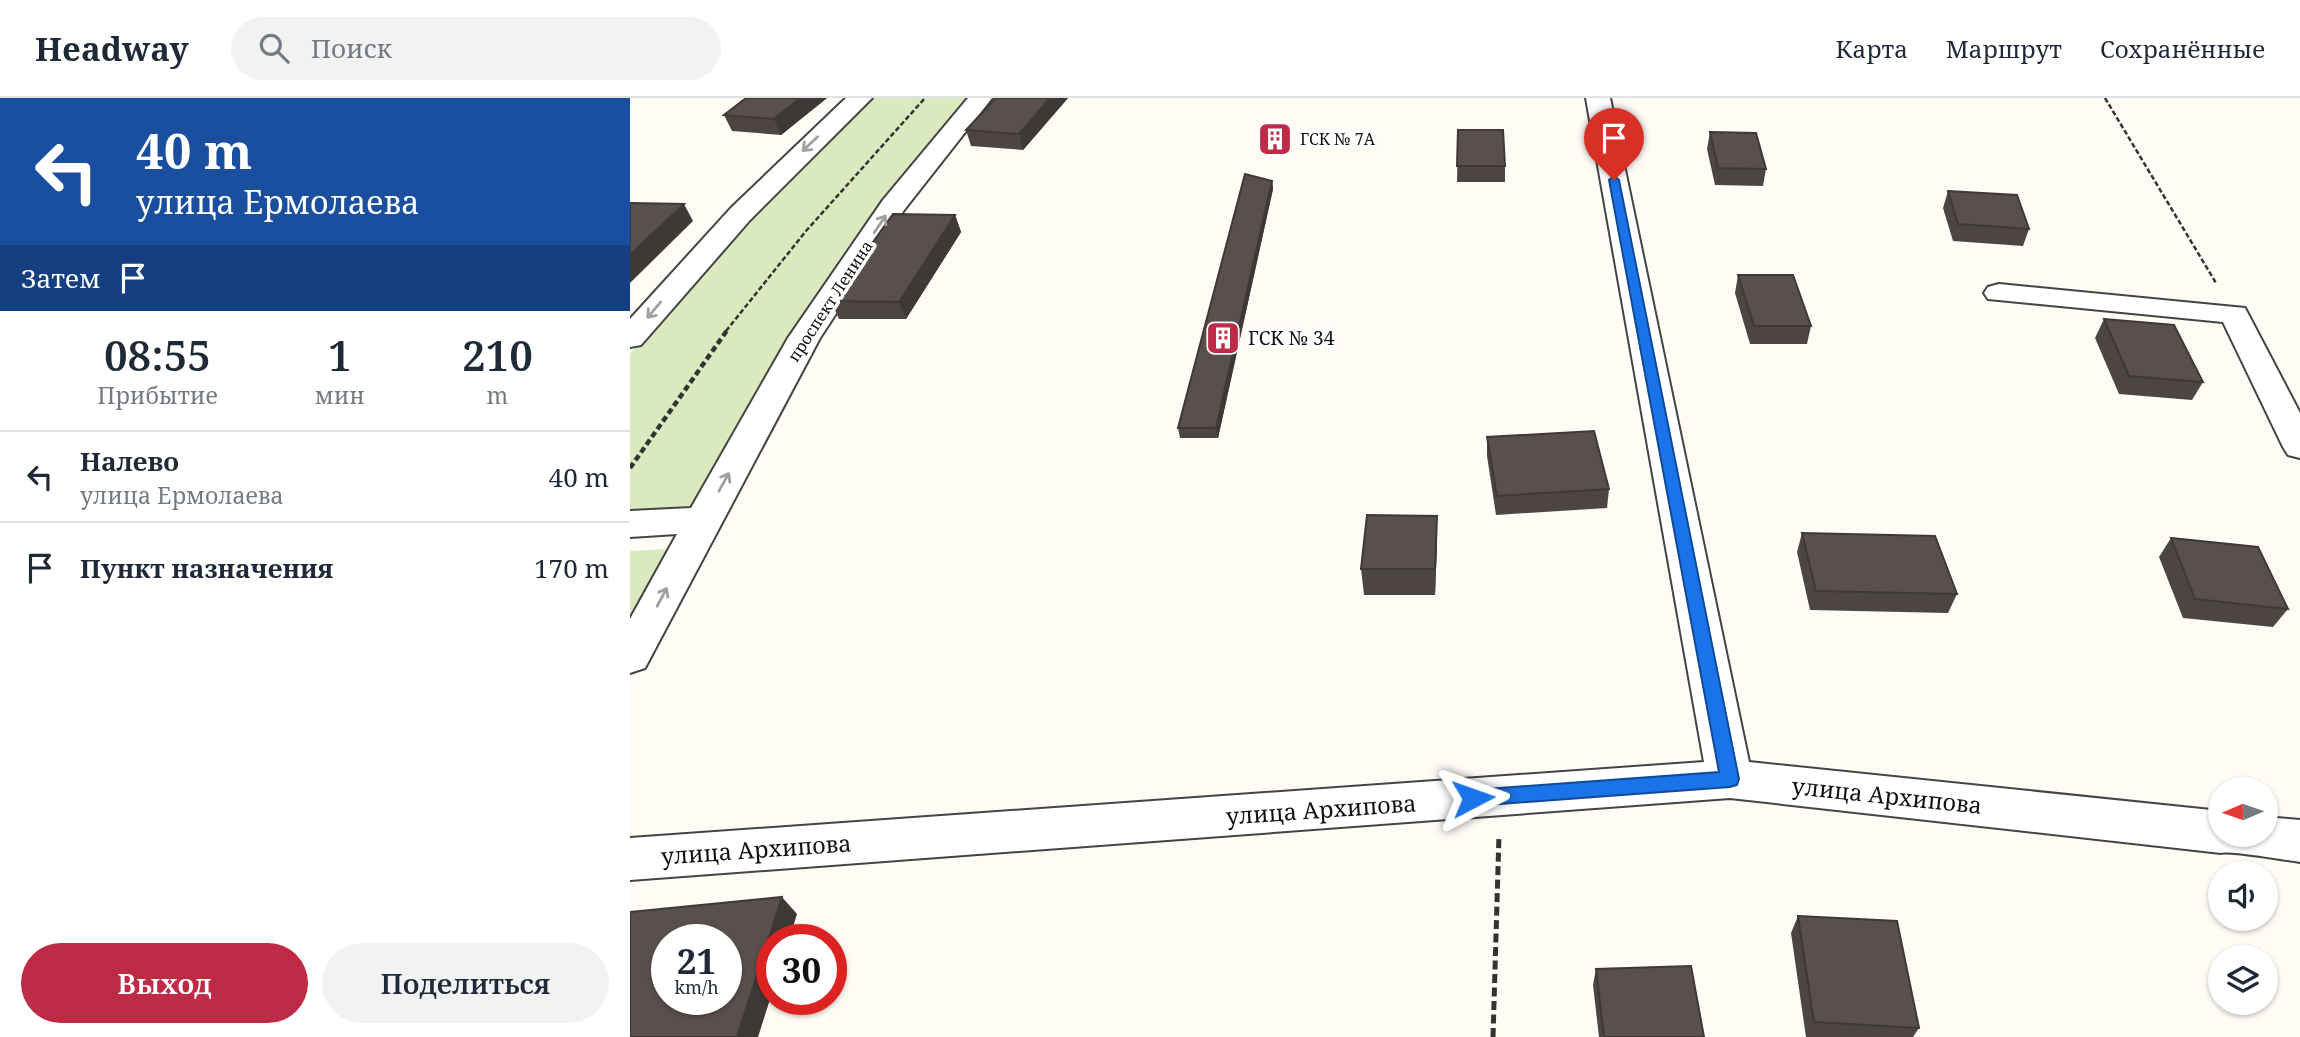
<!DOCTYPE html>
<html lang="ru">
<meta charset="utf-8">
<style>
body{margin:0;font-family:"Noto Serif",serif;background:#f2f2f3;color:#1f2937;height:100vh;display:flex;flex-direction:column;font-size:26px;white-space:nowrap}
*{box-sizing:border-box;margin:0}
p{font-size:23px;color:#747a83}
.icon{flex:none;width:38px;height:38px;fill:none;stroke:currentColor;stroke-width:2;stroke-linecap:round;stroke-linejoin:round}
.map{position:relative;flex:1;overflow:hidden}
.details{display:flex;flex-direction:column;background:#fff;width:630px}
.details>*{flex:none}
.hud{background:#1a4fa0;color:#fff;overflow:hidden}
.needle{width:46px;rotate:268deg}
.fabs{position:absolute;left:1578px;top:679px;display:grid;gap:14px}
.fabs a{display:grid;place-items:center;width:70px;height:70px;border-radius:50%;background:#fff;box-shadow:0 2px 5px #0004;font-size:35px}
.speed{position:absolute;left:21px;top:826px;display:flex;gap:14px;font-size:35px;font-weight:700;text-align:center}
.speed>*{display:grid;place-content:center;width:91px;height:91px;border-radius:50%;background:#fff;box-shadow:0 2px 5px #0004;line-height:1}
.speed small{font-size:18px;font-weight:400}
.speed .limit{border:10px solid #d22;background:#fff;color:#111}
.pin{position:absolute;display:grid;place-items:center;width:60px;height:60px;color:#fff;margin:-72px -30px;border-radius:50% 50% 50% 0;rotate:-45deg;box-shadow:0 0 7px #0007}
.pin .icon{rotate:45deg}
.me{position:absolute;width:77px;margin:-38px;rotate:86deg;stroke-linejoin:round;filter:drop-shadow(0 0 5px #0008)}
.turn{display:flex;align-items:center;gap:24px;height:147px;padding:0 21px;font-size:32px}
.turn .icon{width:91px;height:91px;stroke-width:2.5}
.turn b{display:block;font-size:49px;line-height:60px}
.then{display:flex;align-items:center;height:66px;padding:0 21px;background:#0003;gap:14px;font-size:26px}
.eta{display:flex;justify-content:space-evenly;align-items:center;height:119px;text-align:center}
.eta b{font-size:42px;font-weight:600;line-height:49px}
.button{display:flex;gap:14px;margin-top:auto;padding:14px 21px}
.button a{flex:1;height:80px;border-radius:42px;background:#bf2a47;color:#fff;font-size:28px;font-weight:600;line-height:80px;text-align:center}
.button a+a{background:#f2f2f3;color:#1f2937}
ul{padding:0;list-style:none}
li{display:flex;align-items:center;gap:21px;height:91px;padding:0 21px;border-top:2px solid #e0e1e3}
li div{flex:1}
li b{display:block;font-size:26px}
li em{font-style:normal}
header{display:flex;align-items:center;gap:42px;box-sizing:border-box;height:98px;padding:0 35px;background:#fff;border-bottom:2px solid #e0e1e3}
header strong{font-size:33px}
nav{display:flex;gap:38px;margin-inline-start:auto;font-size:24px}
.search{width:490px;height:63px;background:#f2f2f3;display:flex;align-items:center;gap:18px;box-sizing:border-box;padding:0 24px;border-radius:38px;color:#747a83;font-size:26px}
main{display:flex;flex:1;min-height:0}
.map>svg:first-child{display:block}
.green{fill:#dbe9be}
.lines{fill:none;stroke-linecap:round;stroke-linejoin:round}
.minor-casing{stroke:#444;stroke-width:4}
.path-far2{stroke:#333;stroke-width:2.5;stroke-dasharray:5 2.5;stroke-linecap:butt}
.path-far1{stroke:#333;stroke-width:4.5;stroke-dasharray:6 3.5;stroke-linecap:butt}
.path{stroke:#333;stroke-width:5;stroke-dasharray:9 4.5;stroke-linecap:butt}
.minor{fill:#fff;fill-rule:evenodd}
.wall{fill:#4d4542}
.shaded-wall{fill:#3e3836}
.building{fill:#59504d;stroke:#3e3836;stroke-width:2;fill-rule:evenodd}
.oneway{stroke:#a0a0a0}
.route{fill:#1a73e8;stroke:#114b97;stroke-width:2}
.labels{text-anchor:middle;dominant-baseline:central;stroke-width:7;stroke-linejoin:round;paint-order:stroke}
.far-poi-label{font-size:16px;fill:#111;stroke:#fff;text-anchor:start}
.far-street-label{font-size:16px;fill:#111;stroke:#fff}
.poi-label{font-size:19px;fill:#111;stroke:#fff;text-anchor:start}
.near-street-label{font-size:23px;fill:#111;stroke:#fff}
</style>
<header>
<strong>Headway</strong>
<div class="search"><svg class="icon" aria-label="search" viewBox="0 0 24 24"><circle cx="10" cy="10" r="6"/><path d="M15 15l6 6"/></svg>Поиск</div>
<nav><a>Карта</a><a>Маршрут</a><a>Сохранённые</a></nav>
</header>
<main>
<section class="details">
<div class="hud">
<div class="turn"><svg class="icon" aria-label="left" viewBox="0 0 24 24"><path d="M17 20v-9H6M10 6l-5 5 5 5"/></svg><div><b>40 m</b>улица Ермолаева</div></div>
<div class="then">Затем<svg class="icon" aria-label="arrive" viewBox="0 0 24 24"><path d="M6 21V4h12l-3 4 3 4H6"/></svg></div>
</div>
<div class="eta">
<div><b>08:55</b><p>Прибытие</p></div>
<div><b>1</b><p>мин</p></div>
<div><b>210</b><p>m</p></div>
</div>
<ul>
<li><svg class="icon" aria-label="left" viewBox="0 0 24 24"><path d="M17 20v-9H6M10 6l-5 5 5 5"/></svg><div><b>Налево</b><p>улица Ермолаева</p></div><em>40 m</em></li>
<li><svg class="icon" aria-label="arrive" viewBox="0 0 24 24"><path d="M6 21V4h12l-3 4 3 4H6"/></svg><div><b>Пункт назначения</b></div><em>170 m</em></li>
</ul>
<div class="button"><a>Выход</a><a>Поделиться</a></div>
</section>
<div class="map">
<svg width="1670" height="939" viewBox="0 0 1670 939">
<rect width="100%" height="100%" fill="#fffbf5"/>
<g class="green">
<path d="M240,0H342C293,57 244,113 201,174C148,249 105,331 59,411L0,415V256L83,155Z"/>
<path d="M39,451L0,522V453Z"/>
</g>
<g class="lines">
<g class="minor-casing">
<g id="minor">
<path d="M216,0H242L120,122L11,247L0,249V221L101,110Z"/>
<path d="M338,0H362L274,112L190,240L15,570L0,575V521L47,436L0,439V413L61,410L158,240L253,102Z"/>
<path d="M956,0H980L1119,664L1591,713V737H1636V719L1670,722V764C1656,762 1598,752 1591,755L1100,700L0,782V740L1074,664Z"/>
<path d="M1369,186L1615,210L1670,315V360L1658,357L1653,349L1593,224L1358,201L1354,195L1358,189Z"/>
</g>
</g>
<g class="path-far2">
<path d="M1475,0L1586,185"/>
<path d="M96,233L176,133L295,0"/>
</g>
<path class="path-far1" d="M0,370L98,231"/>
<path class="path" d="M863,939L869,737"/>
<use href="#minor" class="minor"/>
</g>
<g class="wall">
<path d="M116,0H197L151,37L102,33L94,17Z"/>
<path d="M366,0H438L393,52L341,48L336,32Z"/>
<path d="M828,32L875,68V84H827Z"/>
<path d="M1080,34L1136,71L1133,88L1085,87L1077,51Z"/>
<path d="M642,83L643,91L588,340H550L548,330Z"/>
<path d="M1318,93L1399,131L1393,148L1323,143L1313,110Z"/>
<path d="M325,117L331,134L276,221H209L201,203Z"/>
<path d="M1108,177L1181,228L1177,246H1120L1105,195Z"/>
<path d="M1474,221L1573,284L1562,302L1489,296L1465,240Z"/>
<path d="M857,339L979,391L977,410L866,417L857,358Z"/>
<path d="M1172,435L1327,496L1318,515L1180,512L1167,454Z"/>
<path d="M1541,440L1658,511L1643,529L1553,520L1529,459Z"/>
<path d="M807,444L805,497H734L731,471Z"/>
<path d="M1168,818L1289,930L1283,939H1176L1161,835Z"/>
<path d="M966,871L1074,939H969L963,887Z"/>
</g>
<g class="shaded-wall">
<path d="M170,0H197L151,37L144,21Z"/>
<path d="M420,0H438L393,52L389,36Z"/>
<path d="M642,83L643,91L588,340L586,330Z"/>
<path d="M54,106L63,123L0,185V157Z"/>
<path d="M325,117L331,134L276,221L269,204Z"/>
<path d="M807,418V444L805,497V471Z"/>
<path d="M152,799L167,816L159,842H142V895L128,939H107Z"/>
</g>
<g class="building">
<path d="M116,0H170L144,21L94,17Z"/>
<path d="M366,0H420L389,36L336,32Z"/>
<path d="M828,32H873L875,68H827Z"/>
<path d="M1080,34L1126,35L1136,71L1088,70Z"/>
<path d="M615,76L642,83L586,330H548Z"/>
<path d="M1318,93L1387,97L1399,131L1328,126Z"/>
<path d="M0,105L54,106L0,157Z"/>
<path d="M263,116L325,117L269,204L201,203Z"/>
<path d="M1108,177H1163L1181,228H1124Z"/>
<path d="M1474,221L1544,227L1573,284L1499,278Z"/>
<path d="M964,333L979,391L867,398L857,339Z"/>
<path d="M737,417L807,418L805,471H731Z"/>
<path d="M1172,435L1305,438L1327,496L1186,493Z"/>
<path d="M1541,440L1628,449L1658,511L1565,501Z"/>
<path d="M152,799L107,939H0V814ZM37,842H96V901H37Z"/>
<path d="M1168,818L1267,823L1289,930L1184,924Z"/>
<path d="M1061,868L1074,939H974L966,871Z"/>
</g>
<defs><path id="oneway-shaft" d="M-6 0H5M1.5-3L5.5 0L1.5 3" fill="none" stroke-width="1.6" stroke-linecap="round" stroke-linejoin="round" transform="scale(1.75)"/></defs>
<g class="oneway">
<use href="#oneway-shaft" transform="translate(180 46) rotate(136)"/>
<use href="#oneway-shaft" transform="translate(250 126) rotate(-56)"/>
<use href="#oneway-shaft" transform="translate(24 212) rotate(130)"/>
<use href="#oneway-shaft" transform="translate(94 384) rotate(-61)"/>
<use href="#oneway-shaft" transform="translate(32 499) rotate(-62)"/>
</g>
<path class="route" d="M984,78L989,82L1109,681L1107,687L1100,689L843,708L836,705L833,700L836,694L843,692L1089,674L979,82Z"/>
<defs>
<g id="building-square" transform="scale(1.75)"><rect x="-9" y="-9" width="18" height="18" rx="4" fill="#bf2a47" stroke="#fff"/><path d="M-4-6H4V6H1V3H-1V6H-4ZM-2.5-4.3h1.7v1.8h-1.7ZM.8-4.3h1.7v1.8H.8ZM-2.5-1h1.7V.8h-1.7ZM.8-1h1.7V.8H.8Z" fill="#fff"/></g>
</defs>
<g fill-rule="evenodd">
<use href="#building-square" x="645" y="41"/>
<use href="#building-square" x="593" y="240"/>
</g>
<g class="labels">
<g class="far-poi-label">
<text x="670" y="41">ГСК № 7А</text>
</g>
<g class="far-street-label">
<text transform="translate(200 203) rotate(-57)">проспект Ленина</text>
</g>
<g class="poi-label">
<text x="618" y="240">ГСК № 34</text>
</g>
<g class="near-street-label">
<text transform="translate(1257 697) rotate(6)">улица Архипова</text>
<text transform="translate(691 711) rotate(-4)">улица Архипова</text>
<text transform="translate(126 751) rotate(-4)">улица Архипова</text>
</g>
</g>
</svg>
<div class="fabs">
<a><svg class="needle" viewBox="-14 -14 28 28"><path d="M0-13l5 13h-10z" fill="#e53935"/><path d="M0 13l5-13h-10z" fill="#747a83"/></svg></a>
<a><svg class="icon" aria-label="sound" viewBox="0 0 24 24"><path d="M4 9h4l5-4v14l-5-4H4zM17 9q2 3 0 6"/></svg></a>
<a><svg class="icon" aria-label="layers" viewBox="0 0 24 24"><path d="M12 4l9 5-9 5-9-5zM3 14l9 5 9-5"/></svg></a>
</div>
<div class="speed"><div>21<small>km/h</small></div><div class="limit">30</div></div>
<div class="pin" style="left:984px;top:82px;background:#d93025"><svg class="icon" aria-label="arrive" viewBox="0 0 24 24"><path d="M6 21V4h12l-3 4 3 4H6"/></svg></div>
<svg class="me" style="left:843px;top:700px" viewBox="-20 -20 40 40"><path d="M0-17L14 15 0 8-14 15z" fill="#1a73e8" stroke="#fff" stroke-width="4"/></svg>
</div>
</main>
